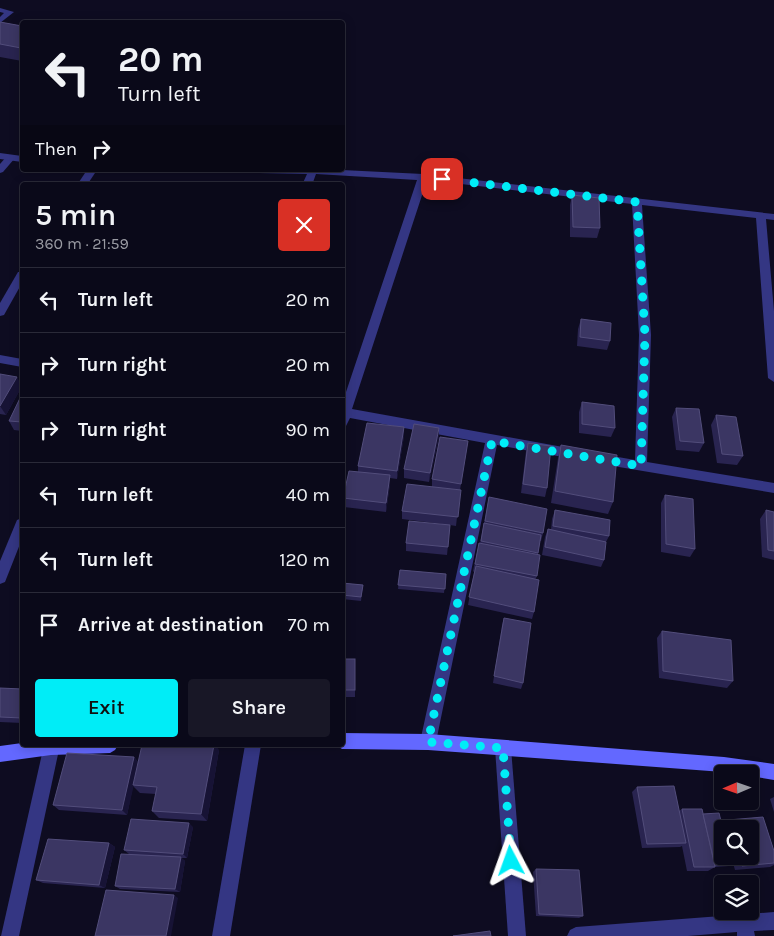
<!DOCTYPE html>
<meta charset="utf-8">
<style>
body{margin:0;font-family:Karla,sans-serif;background:#181726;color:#f1f3f6;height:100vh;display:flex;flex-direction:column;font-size:19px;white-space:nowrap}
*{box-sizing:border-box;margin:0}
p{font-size:16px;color:#999aa2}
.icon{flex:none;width:28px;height:28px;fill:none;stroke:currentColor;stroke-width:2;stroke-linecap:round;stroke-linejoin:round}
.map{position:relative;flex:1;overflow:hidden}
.side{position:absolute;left:20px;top:182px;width:325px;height:565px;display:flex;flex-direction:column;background:#0a0919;border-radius:5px;box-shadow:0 2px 12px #0003,0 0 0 1px #2a2a38}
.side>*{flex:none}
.banner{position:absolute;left:20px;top:20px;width:325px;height:152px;border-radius:5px;box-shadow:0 2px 12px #0003,0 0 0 1px #2a2a38;background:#0a0919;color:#f1f3f6;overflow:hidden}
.needle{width:32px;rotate:268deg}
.fabs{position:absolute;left:714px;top:765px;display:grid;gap:10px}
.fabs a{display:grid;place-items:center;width:45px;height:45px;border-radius:5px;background:#0a0919;box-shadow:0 2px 12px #0003,0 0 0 1px #2a2a38;font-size:25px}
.pin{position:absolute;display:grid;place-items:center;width:42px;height:42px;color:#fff;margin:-21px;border-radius:10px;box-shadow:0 2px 8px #0006}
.me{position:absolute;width:55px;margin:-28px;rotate:356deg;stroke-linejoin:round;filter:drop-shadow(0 0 4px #0008)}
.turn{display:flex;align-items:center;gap:18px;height:105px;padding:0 15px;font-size:22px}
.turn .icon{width:65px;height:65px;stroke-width:2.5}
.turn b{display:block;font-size:35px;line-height:42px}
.then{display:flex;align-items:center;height:48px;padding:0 15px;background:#0003;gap:10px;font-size:19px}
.round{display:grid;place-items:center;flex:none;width:52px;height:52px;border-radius:5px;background:#181726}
.head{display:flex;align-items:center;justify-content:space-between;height:85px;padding:0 15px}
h1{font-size:30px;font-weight:600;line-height:38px}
.primary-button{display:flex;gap:10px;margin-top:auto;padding:10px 15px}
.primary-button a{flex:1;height:58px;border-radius:5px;background:#00edf7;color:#111;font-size:20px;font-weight:600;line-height:58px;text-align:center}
.primary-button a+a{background:#181726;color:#f1f3f6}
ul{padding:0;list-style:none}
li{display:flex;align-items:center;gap:15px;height:65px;padding:0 15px;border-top:1px solid #2a2a38}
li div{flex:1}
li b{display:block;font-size:19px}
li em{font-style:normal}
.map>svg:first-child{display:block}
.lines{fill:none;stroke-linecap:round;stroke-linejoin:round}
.minor{fill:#343683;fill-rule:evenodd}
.tertiary{fill:#343683;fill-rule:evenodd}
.secondary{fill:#6368ff;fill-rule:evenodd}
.wall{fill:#292450}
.shaded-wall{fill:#171335}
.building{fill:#3b3663;stroke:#524d7b}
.route{stroke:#00edf7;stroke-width:9;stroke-dasharray:0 16.2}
</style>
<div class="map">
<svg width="774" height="936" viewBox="0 0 774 936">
<rect width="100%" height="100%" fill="#0e0c21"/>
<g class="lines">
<g class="minor">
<path d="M0,8L14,12L0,23V17L4,13L0,12Z"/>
<path d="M10,155L15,158L3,172L0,173V164L7,156Z"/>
<path d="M254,170H342L423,174L774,214V220L766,219L774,311V382L768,378L756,218L642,205L651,335L647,462L774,483V493L601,464L597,463L595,459L597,455L601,454L635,460L639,335L632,204L427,180L352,409L574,449L578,450L580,454L578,458L574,459L497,445L436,742L433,747L428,750L423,747L420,742L485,443L350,418L346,426L342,428V404L417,180L316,174L312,185H302L307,174L259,173Z"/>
<path d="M0,355L22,359V367L0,363Z"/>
<path d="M22,518V539L5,582L0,584V561L17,520Z"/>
<path d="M503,740L508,743L511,748L526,936H508L495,748L498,743Z"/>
<path d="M44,745H60L19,936H1Z"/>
<path d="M245,745H261L230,936H212Z"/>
<path d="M774,912V930L754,931L755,936H737V932L688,936H567L570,930L576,927Z"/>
</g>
<g class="tertiary">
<path d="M0,153L22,156V162L0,159Z"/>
<path d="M87,170H97L87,185H77Z"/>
<path d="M18,272H22V283L4,315L0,316V303Z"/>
</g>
<g class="secondary">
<path d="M342,733L428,734L724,757L774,764V780L750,776V774L428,750L342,749L336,745H342Z"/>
<path d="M22,743V745H118L115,750L110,753L51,755L0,762V746Z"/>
</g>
</g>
<g class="wall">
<path d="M0,22L22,26V61L0,57Z"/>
<path d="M572,195L600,228L597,238L570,237V205Z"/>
<path d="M581,319L610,341L607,350L577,346L578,329Z"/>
<path d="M0,374L22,386L6,415L0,414Z"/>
<path d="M22,394V431L14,430L9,421Z"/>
<path d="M582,402L615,428L611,437L579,433V412Z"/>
<path d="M676,408L704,443L699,452L676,450L672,417Z"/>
<path d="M716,415L743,456L737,465L717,463L711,425Z"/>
<path d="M404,427V436L397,479L390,478V484L386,512L344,507L343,498L358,472V466Z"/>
<path d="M439,437L429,482L404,478V469Z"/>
<path d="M468,441L460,490L456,526L450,525L447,555L406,551V543L442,524L402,519V511L432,487V479Z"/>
<path d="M528,443L547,488L545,497L521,493L526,451Z"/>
<path d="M561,445L613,502L608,514L551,503L558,458Z"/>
<path d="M665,495L695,549L690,557L661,552V503Z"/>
<path d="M489,497L543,533L541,541H540L538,555L537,576L535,580L534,612L532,619L468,605L474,572L473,571L479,543H480Z"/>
<path d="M555,510L609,536L606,542L604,560L601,567L542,555L545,537L548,529L551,530L552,519Z"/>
<path d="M766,510L774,512V560L762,557L760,519Z"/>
<path d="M400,570L446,574L444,593L398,589Z"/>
<path d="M342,583L363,585L361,601L342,599Z"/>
<path d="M504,618L523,683L521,689L493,683L502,625Z"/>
<path d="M662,631L733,681L727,688L659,678L657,638Z"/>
<path d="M342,659L355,665V697H342Z"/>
<path d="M0,688L22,689V723L0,722Z"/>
<path d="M219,750L207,821L159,818L152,811L156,794L140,793L133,786L127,815L59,810L53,805L134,757L138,762Z"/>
<path d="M674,786L679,811L682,809H702L703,814L719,813L722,824L728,820L763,817L774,851V865L770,867L735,870L731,856H750V829H722V856H730L732,864L729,866L715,867L708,871H687L682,846L680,847L642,848L632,792L637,787Z"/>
<path d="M774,797V812L770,799Z"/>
<path d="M193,827L187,858H181L185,861L180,892L120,889L115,886L129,854L124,850Z"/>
<path d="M109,843L115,847L105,888L43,883L36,880Z"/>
<path d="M536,869L583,916L579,918L536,916L533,872Z"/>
</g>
<g class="shaded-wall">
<path d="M17,377L22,386L6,415L0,406Z"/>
<path d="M404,427V436L397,479V471Z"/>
<path d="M439,428V437L429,482L430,473Z"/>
<path d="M390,475V484L386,512V503Z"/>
<path d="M214,745H216L219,750L207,821L201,814Z"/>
<path d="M134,757L139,763L127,815L122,810Z"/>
<path d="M189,823L193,827L187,858L183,854Z"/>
<path d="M109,843L115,847L105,888L99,885Z"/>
<path d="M181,857L185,861L180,892L175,889Z"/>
<path d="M174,895L178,898L171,936H166Z"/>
</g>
<g class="building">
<path d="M0,22L22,26V46L21,48L0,44Z"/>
<path d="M572,195L599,198L600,228L573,227Z"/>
<path d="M581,319L611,323L610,341L580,337Z"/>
<path d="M0,374L17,377L0,406Z"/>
<path d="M22,394V422L9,421Z"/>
<path d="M582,402L614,406L615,428L582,424Z"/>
<path d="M676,408L699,409L704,443L680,441Z"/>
<path d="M716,415L736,417L743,456L722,454Z"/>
<path d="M367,423L404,427L397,471L358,466Z"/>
<path d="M414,424L439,428L430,473L404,469Z"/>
<path d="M440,437L468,441L461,484L432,479Z"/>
<path d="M528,443L551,446L547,488L523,484Z"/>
<path d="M561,445L617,455L613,502L555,491Z"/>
<path d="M349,471L390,475L386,503L343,498Z"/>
<path d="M407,484L461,490L458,517L402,511Z"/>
<path d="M665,495L693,499L695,549L666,544Z"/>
<path d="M489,497L547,509L543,533L485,521Z"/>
<path d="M555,510L610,520L609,536L553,526Z"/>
<path d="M766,510L774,512V551L768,550Z"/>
<path d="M409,521L450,525L448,547L406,543Z"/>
<path d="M484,523L541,535L538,553L481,541Z"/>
<path d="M548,529L606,542L604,560L545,547Z"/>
<path d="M479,543L540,555L537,576L475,564Z"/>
<path d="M476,566L539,580L534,612L469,597Z"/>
<path d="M400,570L446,574L445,589L398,585Z"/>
<path d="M342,583L363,585L361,597L342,595Z"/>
<path d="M504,618L531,623L523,683L494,676Z"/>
<path d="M662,631L731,640L733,681L663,671Z"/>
<rect x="342" y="659" width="13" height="31"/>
<path d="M0,688L22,689V718L0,717Z"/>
<path d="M142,745H214L201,814L152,811L157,787L133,785Z"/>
<path d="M67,753L134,757L122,810L53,805Z"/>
<path d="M674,786L686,843L647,844L637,787Z"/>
<path d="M682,809H702L715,867H694Z"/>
<path d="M719,813L723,829H722V856H730L732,864L715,865L703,814Z"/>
<path d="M763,817L774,851V863L742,866L739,856H750V829H731L728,820Z"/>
<path d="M131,819L189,823L183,854L124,850Z"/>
<path d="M48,839L109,843L99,885L36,880Z"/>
<path d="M121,854L181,857L175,889L115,886Z"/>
<path d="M536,869L579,870L583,916L539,914Z"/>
<path d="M106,890L174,895L166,936H95Z"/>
<path d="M490,931L491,936H453Z"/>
</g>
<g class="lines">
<path class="route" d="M442,179L637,202L645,335L641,466L492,441L428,742L503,748L511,861"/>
</g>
</svg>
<div class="fabs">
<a><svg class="needle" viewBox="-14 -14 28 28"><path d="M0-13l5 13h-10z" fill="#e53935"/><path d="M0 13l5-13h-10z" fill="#999aa2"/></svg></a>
<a><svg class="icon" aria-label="search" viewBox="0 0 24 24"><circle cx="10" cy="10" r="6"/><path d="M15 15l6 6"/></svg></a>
<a><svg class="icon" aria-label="layers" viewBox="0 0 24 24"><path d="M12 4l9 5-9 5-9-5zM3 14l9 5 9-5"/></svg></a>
</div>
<div class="pin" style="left:442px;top:179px;background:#d93025"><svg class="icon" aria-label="arrive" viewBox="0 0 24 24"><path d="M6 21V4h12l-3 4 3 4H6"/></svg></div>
<svg class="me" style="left:511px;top:861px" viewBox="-20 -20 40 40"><path d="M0-17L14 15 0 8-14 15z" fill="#00edf7" stroke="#fff" stroke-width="4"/></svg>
<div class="banner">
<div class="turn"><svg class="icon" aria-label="left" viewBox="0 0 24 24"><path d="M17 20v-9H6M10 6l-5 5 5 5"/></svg><div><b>20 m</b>Turn left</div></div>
<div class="then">Then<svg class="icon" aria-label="right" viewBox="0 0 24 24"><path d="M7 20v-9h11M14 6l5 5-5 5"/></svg></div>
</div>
<section class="side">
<div class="head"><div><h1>5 min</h1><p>360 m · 21:59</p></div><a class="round" style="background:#d93025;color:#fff"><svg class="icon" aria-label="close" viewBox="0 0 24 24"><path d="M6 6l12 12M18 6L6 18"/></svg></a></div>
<ul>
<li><svg class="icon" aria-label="left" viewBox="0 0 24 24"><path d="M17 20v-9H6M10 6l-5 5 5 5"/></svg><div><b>Turn left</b></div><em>20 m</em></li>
<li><svg class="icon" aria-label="right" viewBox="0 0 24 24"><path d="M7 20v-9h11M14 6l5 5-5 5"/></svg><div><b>Turn right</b></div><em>20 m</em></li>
<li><svg class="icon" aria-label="right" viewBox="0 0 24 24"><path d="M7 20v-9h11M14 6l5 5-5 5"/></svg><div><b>Turn right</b></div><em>90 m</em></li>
<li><svg class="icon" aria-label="left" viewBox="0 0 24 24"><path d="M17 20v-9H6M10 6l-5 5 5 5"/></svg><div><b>Turn left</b></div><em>40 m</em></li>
<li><svg class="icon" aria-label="left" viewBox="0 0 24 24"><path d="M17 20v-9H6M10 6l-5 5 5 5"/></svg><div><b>Turn left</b></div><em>120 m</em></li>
<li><svg class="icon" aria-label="arrive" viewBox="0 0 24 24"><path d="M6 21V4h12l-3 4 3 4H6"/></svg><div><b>Arrive at destination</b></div><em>70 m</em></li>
</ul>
<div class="primary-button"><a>Exit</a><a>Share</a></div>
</section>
</div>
